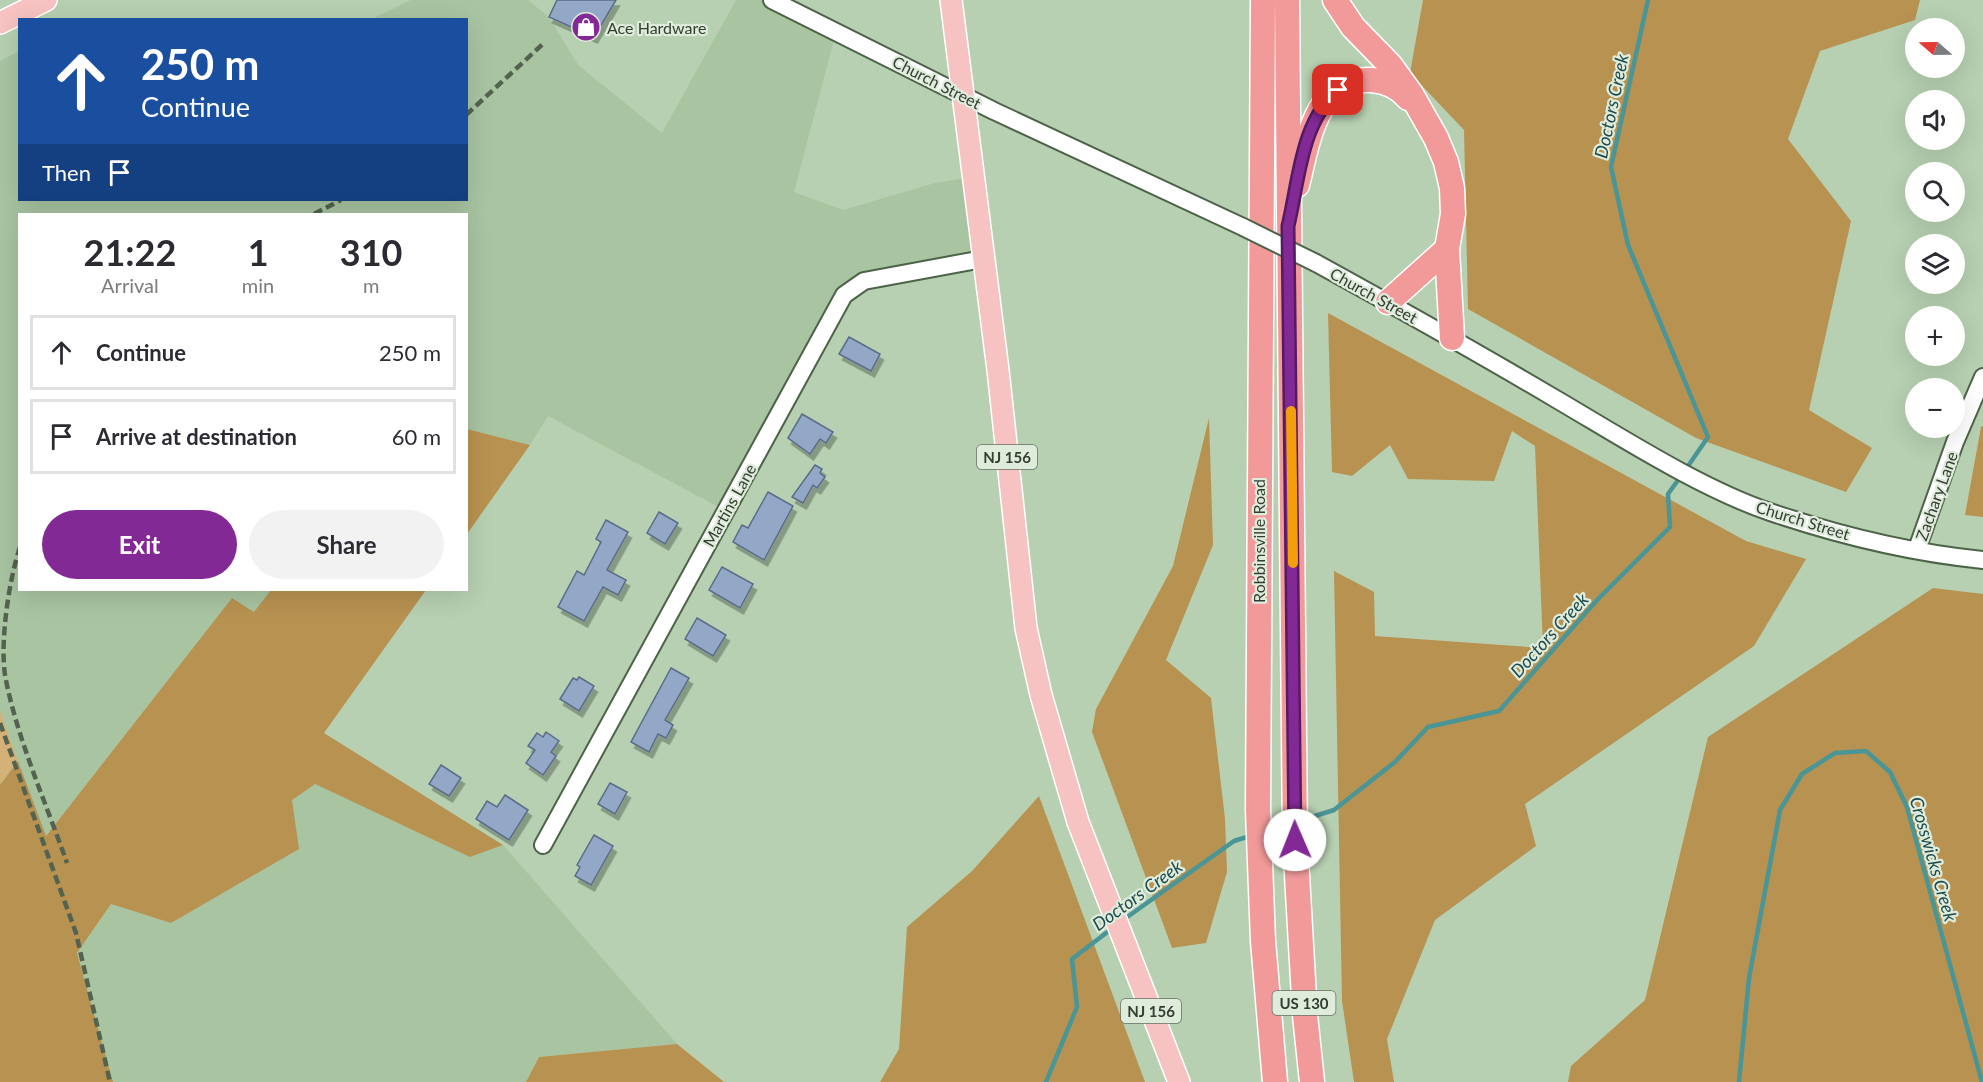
<!DOCTYPE html>
<meta charset="utf-8">
<style>
body{margin:0;font-family:Lato,sans-serif;background:#f2f2f3;color:#2b2b33;height:100vh;display:flex;flex-direction:column;font-size:22px;white-space:nowrap}
*{box-sizing:border-box;margin:0}
p{font-size:20px;color:#7c7c81}
.icon{flex:none;width:33px;height:33px;fill:none;stroke:currentColor;stroke-width:2;stroke-linecap:round;stroke-linejoin:round}
.map{position:relative;flex:1;overflow:hidden}
.panel{position:absolute;left:18px;top:213px;width:450px;height:378px;display:flex;flex-direction:column;background:#fff;border-radius:0px;box-shadow:0 6px 24px #0002}
.panel>*{flex:none}
.hud{position:absolute;left:18px;top:18px;width:450px;height:183px;border-radius:0px;box-shadow:0 6px 24px #0002;background:#1a4fa0;color:#fff;overflow:hidden}
.needle{width:39px;rotate:290deg}
.fabs{position:absolute;left:1905px;top:18px;display:grid;gap:12px}
.fabs a{display:grid;place-items:center;width:60px;height:60px;border-radius:50%;background:#fff;box-shadow:0 6px 24px #0002;font-size:30px}
.pin{position:absolute;display:grid;place-items:center;width:51px;height:51px;color:#fff;margin:-26px;border-radius:12px;box-shadow:0 3px 9px #0006}
.me{position:absolute;width:66px;margin:-33px;rotate:359deg;stroke-linejoin:round;filter:drop-shadow(0 0 4px #0008)}
.turn{display:flex;align-items:center;gap:21px;height:126px;padding:0 24px;font-size:27px}
.turn .icon{width:78px;height:78px;stroke-width:2.5}
.turn b{display:block;font-size:42px;line-height:51px}
.then{display:flex;align-items:center;height:57px;padding:0 24px;background:#0003;gap:12px;font-size:22px}
.eta{display:flex;justify-content:space-evenly;align-items:center;height:102px;text-align:center}
.eta b{font-size:36px;font-weight:700;line-height:42px}
.primary-button{display:flex;gap:12px;margin-top:auto;padding:12px 24px}
.primary-button a{flex:1;height:69px;border-radius:36px;background:#822996;color:#fff;font-size:24px;font-weight:700;line-height:69px;text-align:center}
.primary-button a+a{background:#f2f2f3;color:#2b2b33}
ul{padding:0;list-style:none}
li{display:flex;align-items:center;gap:18px;height:75px;margin:0 12px 9px;padding:0 12px;border:3px solid #e1e1e2;border-radius:0px}
li div{flex:1}
li b{display:block;font-size:22px}
li em{font-style:normal}
.map>svg:first-child{display:block}
.built{fill:#a8c4a1}
.green{fill:#d3b177}
.forest{fill:#b89251}
.lines{fill:none;stroke-linecap:round;stroke-linejoin:round}
.stream{stroke:#4a9595;stroke-width:4.5}
.building{fill:#93a7c6;stroke:#5a6c88;stroke-width:1.5;filter:url(#shadow)}
.minor-casing{stroke:#4d6348;stroke-width:20}
.major-casing{stroke:#fff;stroke-width:24}
.highway-casing{stroke:#fff;stroke-width:27}
.minor{stroke:#fff;stroke-width:16}
.major{stroke:#f7c2c2;stroke-width:21}
.highway{stroke:#f29a9a;stroke-width:24}
.rail{stroke:#546250;stroke-width:4.5;stroke-dasharray:9 4.5;stroke-linecap:butt}
.minor-bridge-casing{stroke:#4d6348;stroke-width:20;stroke-linecap:butt}
.minor-bridge{stroke:#fff;stroke-width:16}
.route-casing{stroke:#541b62;stroke-width:15}
.route{stroke:#822996;stroke-width:10}
.slow{stroke:#f59e0b;stroke-width:10}
.labels{text-anchor:middle;dominant-baseline:central;stroke-width:4.5;stroke-linejoin:round;paint-order:stroke}
.shield{fill:#dfecdc;stroke:#677264;stroke-width:1.5}
.shield-label{font-size:15px;font-weight:bold;fill:#333d30}
.poi-label{font-size:16px;fill:#333d30;stroke:#dfecdc;text-anchor:start}
.street-label{font-size:16px;fill:#333d30;stroke:#dfecdc}
.water-label{font-size:18px;font-style:italic;fill:#1d4b4d;stroke:#dfecdc}
</style>
<div class="map">
<svg width="1983" height="1082" viewBox="0 0 1983 1082">
<defs>
<filter id="shadow"><feDropShadow dx="3.5" dy="6" stdDeviation="0" flood-color="#0004"/></filter>
</defs>
<rect width="100%" height="100%" fill="#b7d0b1"/>
<g class="built">
<path d="M411,0H528L549,17L578,65L662,133L736,0H769L836,32L794,192L843,210L935,183L973,177L983,259L852,287L726,511L548,416L530,445L467,429L466,214H20V590H271L255,613L232,598L45,837L0,711V61L19,51L20,200H466V20L372,19Z"/>
<path d="M315,784L470,857L503,845L677,1044L539,1057L526,1082H113L77,953L111,904L171,923L292,799Z"/>
</g>
<path class="green" d="M0,711L18,761L0,785Z"/>
<g class="forest">
<path d="M1423,0H1920L1915,20L1820,51L1788,139L1851,221L1809,410L1872,448L1846,492L1696,438L1468,309L1464,130L1410,73Z"/>
<path d="M1328,313L1746,541L1806,559L1754,646L1525,804L1536,846L1435,920L1387,1039L1394,1082H1354L1342,1001L1334,571L1374,592L1375,636L1543,648L1535,446L1512,431L1494,481L1408,479L1390,445L1352,476L1332,472Z"/>
<path d="M1209,418L1213,545L1166,660L1211,698L1225,819L1227,872L1206,943L1172,948L1092,732L1096,709L1173,566Z"/>
<path d="M1983,426V517L1965,515L1981,427Z"/>
<path d="M467,429L530,445L467,534L466,429Z"/>
<path d="M1933,588L1983,594V1082H1568L1571,1066L1645,1000L1708,737Z"/>
<path d="M271,590H426L324,733L503,845L470,857L315,784L292,800L299,849L171,923L111,904L77,953L113,1082H0V785L18,761L46,836L232,598L254,612Z"/>
<path d="M1039,796L1145,1082H880L899,1049L907,927L972,871Z"/>
<path d="M677,1044L724,1082H526L539,1057Z"/>
</g>
<g class="lines">
<g class="stream">
<path d="M1648,0L1611,167L1628,245L1708,437L1686,469"/>
<path d="M1302,820L1334,810L1395,762L1428,727L1499,711L1598,599L1670,527L1668,494L1681,476"/>
<path d="M1267,831L1288,825"/>
<path d="M1123,920L1234,841L1250,836"/>
<path d="M1046,1082L1077,1007L1072,959L1114,927"/>
<path d="M1739,1082L1749,978L1780,810L1802,774L1835,753L1866,751L1890,772L1907,807L1982,1082"/>
</g>
</g>
<g class="building">
<path d="M557,0H616L594,37L549,17Z"/>
<path d="M849,337L880,354L871,371L839,354Z"/>
<path d="M802,414L833,432L826,443L820,439L810,454L788,438Z"/>
<path d="M815,465L822,469L820,473L825,477L817,488L813,485L803,503L792,497Z"/>
<path d="M768,492L793,506L764,560L733,542L742,525L748,528Z"/>
<path d="M659,512L678,523L665,544L647,533Z"/>
<path d="M606,520L628,532L607,570L626,580L618,595L603,587L584,621L558,607L577,571L584,575L601,542L596,539Z"/>
<path d="M722,567L753,584L740,608L709,590Z"/>
<path d="M697,618L726,635L713,656L685,639Z"/>
<path d="M671,668L689,678L665,720L673,725L666,738L658,734L649,752L631,742Z"/>
<path d="M579,677L594,686L579,711L560,699L573,678L577,680Z"/>
<path d="M546,732L559,741L551,752L556,756L543,775L526,763L535,750L528,746L537,733L543,737Z"/>
<path d="M441,765L461,778L449,796L429,784Z"/>
<path d="M610,783L627,792L615,814L598,804Z"/>
<path d="M505,795L528,810L509,840L476,819L487,801L497,807Z"/>
<path d="M594,835L613,846L591,885L575,876L580,867L577,865Z"/>
</g>
<g class="lines">
<g class="minor-casing">
<g id="minor">
<path d="M772,0L994,111L1243,227"/>
<path d="M1316,263C1398,308 1480,354 1561,402C1624,439 1702,489 1770,512C1838,535 1912,553 1983,560"/>
<path d="M1917,549L1955,442L1983,377"/>
<path d="M543,845L844,295L864,281L983,259"/>
</g>
</g>
<g class="major-casing">
<g id="major">
<path d="M951,0L998,370L1026,628L1041,695L1078,822L1179,1082"/>
<path d="M0,23L46,0"/>
</g>
</g>
<g class="highway-casing">
<g id="highway">
<path d="M1263,0L1258,810L1263,941L1275,1082"/>
<path d="M1287,0L1295,840L1305,1015L1312,1082"/>
<path d="M1335,0L1353,27L1390,65L1411,94L1436,138L1446,162L1452,188L1453,214L1447,249L1452,338"/>
<path d="M1297,185C1307,146 1315,77 1371,80C1386,81 1399,87 1408,98"/>
<path d="M1388,302L1447,249"/>
</g>
</g>
<use href="#minor" class="minor"/>
<use href="#major" class="major"/>
<use href="#highway" class="highway"/>
<g class="rail">
<path d="M466,115L545,42"/>
<path d="M314,214L341,200"/>
<path d="M20,547C9,580 0,640 5,675C16,736 46,803 67,863"/>
<path d="M0,723L76,933L110,1082"/>
</g>
<g class="minor-bridge-casing">
<path id="minor-bridge" d="M1243,227L1316,263"/>
</g>
<use href="#minor-bridge" class="minor-bridge"/>
</g>
<g class="lines">
<g class="route-casing">
<path id="route" d="M1295,840L1288,226C1299,180 1301,122 1338,90"/>
</g>
<use href="#route" class="route"/>
<path class="slow" d="M1291,411L1293,563"/>
</g>
<defs>
<g id="shop-disc" transform="scale(1.5)"><circle r="9.5" fill="#822996" stroke="#dfecdc"/><path d="M-5-2.5h2.3a2.7 3.5 0 0 1 5.4 0H5L5.5 6h-11ZM-1.5-2.5h3a1.5 2.3 0 0 0-3 0Z" fill="#fff"/></g>
</defs>
<g fill-rule="evenodd">
<use href="#shop-disc" x="586" y="27"/>
</g>
<g class="labels">
<g class="shield">
<rect x="977" y="445" width="60" height="24" rx="4.5"/>
<rect x="1272.5" y="991" width="63" height="24" rx="4.5"/>
<rect x="1121" y="999" width="60" height="24" rx="4.5"/>
</g>
<g class="shield-label">
<text x="1007" y="457">NJ 156</text>
<text x="1304" y="1003">US 130</text>
<text x="1151" y="1011">NJ 156</text>
</g>
<g class="poi-label">
<text x="607" y="27">Ace Hardware</text>
</g>
<g class="street-label">
<text transform="translate(937 82) rotate(27)">Church Street</text>
<text transform="translate(1374 295) rotate(29)">Church Street</text>
<text transform="translate(1936 496) rotate(-70)">Zachary Lane</text>
<text transform="translate(729 505) rotate(-61)">Martins Lane</text>
<text transform="translate(1803 520) rotate(17)">Church Street</text>
<text transform="translate(1258 541) rotate(-90)">Robbinsville Road</text>
</g>
<g class="water-label">
<text transform="translate(1611 106) rotate(-78)">Doctors Creek</text>
<text transform="translate(1549 635) rotate(-48)">Doctors Creek</text>
<text transform="translate(1934 859) rotate(74)">Crosswicks Creek</text>
<text transform="translate(1137 895) rotate(-36)">Doctors Creek</text>
</g>
</g>
</svg>
<div class="fabs">
<a><svg class="needle" viewBox="-14 -14 28 28"><path d="M0-13l5 13h-10z" fill="#e53935"/><path d="M0 13l5-13h-10z" fill="#7c7c81"/></svg></a>
<a><svg class="icon" aria-label="sound" viewBox="0 0 24 24"><path d="M4 9h4l5-4v14l-5-4H4zM17 9q2 3 0 6"/></svg></a>
<a><svg class="icon" aria-label="search" viewBox="0 0 24 24"><circle cx="10" cy="10" r="6"/><path d="M15 15l6 6"/></svg></a>
<a><svg class="icon" aria-label="layers" viewBox="0 0 24 24"><path d="M12 4l9 5-9 5-9-5zM3 14l9 5 9-5"/></svg></a>
<a>+</a>
<a>−</a>
</div>
<div class="pin" style="left:1338px;top:90px;background:#d93025"><svg class="icon" aria-label="arrive" viewBox="0 0 24 24"><path d="M6 21V4h12l-3 4 3 4H6"/></svg></div>
<svg class="me" style="left:1295px;top:840px" viewBox="-20 -20 40 40"><circle r="19" fill="#fff"/><path d="M0-13L10 11 0 6-10 11z" fill="#822996"/></svg>
<div class="hud">
<div class="turn"><svg class="icon" aria-label="ahead" viewBox="0 0 24 24"><path d="M12 20V5M6 11l6-6 6 6"/></svg><div><b>250 m</b>Continue</div></div>
<div class="then">Then<svg class="icon" aria-label="arrive" viewBox="0 0 24 24"><path d="M6 21V4h12l-3 4 3 4H6"/></svg></div>
</div>
<section class="panel">
<div class="eta">
<div><b>21:22</b><p>Arrival</p></div>
<div><b>1</b><p>min</p></div>
<div><b>310</b><p>m</p></div>
</div>
<ul>
<li><svg class="icon" aria-label="ahead" viewBox="0 0 24 24"><path d="M12 20V5M6 11l6-6 6 6"/></svg><div><b>Continue</b></div><em>250 m</em></li>
<li><svg class="icon" aria-label="arrive" viewBox="0 0 24 24"><path d="M6 21V4h12l-3 4 3 4H6"/></svg><div><b>Arrive at destination</b></div><em>60 m</em></li>
</ul>
<div class="primary-button"><a>Exit</a><a>Share</a></div>
</section>
</div>
